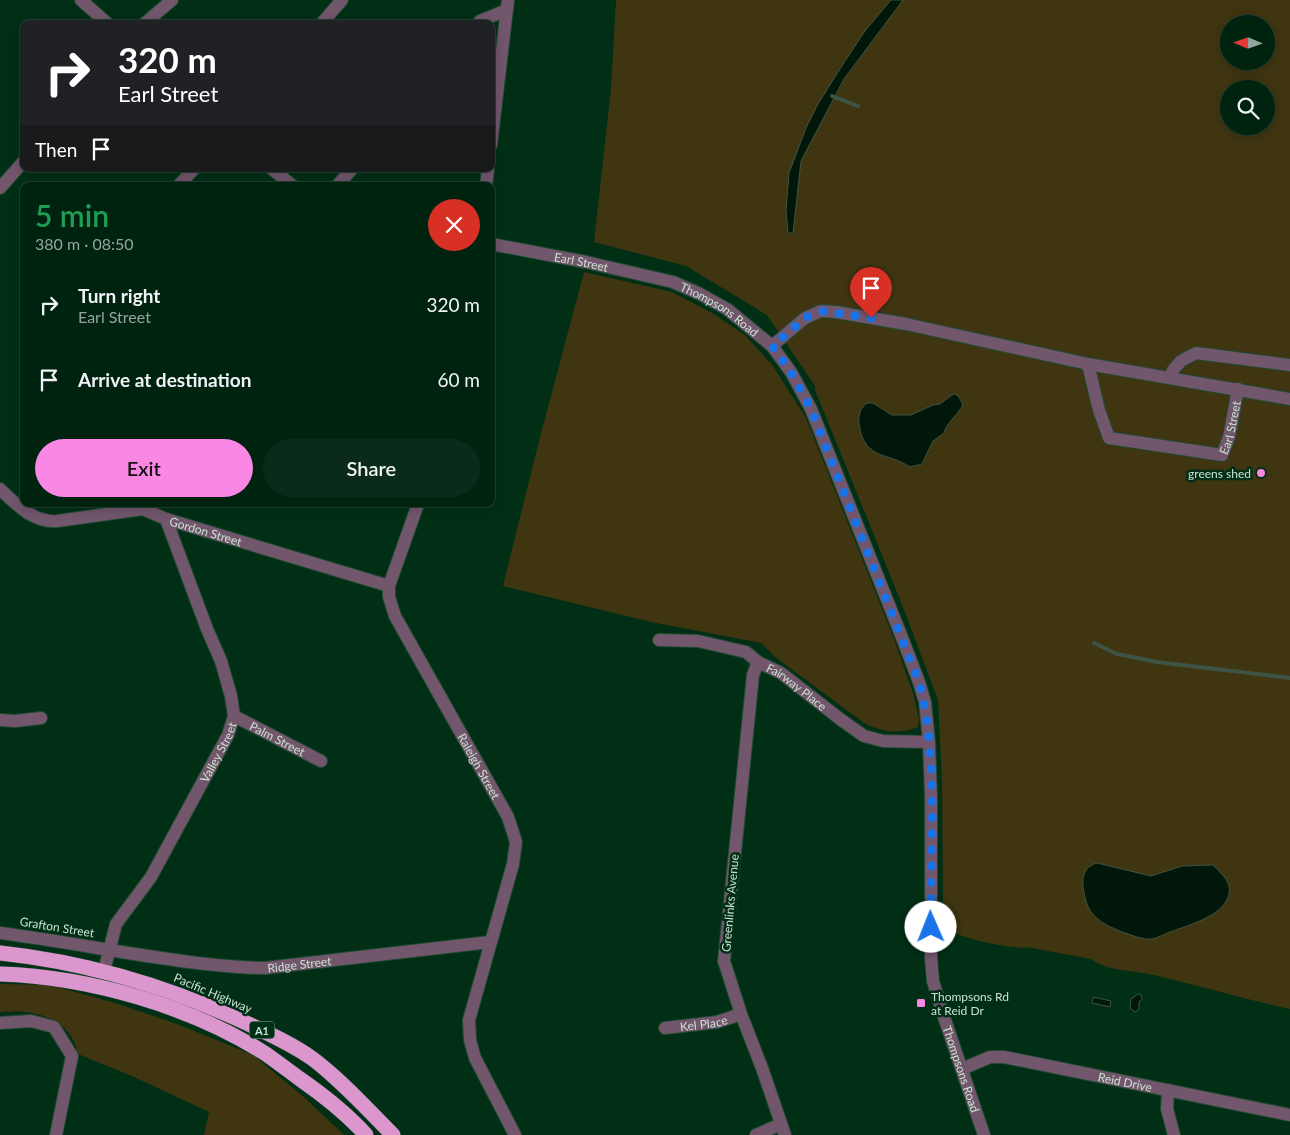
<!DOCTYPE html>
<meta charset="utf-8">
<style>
body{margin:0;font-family:Lato,sans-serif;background:#0a2b19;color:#f1f3f6;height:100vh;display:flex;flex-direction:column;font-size:19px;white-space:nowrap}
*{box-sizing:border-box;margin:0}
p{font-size:16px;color:#95a49f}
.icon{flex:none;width:28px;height:28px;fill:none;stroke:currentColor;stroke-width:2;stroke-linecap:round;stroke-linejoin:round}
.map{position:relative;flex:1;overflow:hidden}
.side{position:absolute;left:20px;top:182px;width:475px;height:325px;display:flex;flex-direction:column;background:#002310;border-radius:10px;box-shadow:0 2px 12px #0003,0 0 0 1px #224030}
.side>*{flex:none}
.hud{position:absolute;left:20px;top:20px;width:475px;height:152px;border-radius:10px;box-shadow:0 2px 12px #0003,0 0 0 1px #224030;background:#202124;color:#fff;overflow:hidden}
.needle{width:32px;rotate:272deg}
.controls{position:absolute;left:1220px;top:15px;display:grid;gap:10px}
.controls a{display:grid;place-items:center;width:55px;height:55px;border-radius:50%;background:#002310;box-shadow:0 2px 12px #0003,0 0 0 1px #224030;font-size:25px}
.pin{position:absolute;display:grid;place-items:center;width:42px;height:42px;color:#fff;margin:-51px -21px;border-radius:50% 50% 50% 0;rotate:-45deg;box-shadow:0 0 5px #0007}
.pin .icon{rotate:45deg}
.me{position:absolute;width:55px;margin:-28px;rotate:359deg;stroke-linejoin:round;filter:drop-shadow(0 0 4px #0008)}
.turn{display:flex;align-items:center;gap:18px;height:105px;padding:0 15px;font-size:22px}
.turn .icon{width:65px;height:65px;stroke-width:2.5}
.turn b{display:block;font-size:35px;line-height:42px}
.then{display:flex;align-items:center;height:48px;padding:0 15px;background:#0003;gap:10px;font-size:19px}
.round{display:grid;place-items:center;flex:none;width:52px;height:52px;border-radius:26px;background:#0a2b19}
.summary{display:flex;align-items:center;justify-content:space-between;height:85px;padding:0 15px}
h1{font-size:30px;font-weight:600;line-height:38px;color:#1e9e55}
.action{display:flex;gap:10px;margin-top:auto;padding:10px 15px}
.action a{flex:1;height:58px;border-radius:30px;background:#fb87e5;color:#111;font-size:20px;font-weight:600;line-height:58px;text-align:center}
.action a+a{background:#0a2b19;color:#f1f3f6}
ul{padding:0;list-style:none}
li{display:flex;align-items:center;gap:15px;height:75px;padding:0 15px}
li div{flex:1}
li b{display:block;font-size:19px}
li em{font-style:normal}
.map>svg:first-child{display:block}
.green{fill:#3f3511;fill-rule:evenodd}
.water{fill:#011709;stroke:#3d5445}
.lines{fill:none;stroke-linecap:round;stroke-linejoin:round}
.stream{stroke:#3d5445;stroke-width:4}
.minor-casing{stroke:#204b34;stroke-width:14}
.highway-casing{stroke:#204b34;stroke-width:16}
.minor{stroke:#72566c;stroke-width:12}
.highway{stroke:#db97cd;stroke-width:15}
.route{stroke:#1a73e8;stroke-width:9;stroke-dasharray:0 16.2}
.poi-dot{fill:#fb87e5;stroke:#002f16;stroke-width:2}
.labels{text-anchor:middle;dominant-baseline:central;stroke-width:5;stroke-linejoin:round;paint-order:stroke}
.shield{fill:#002f16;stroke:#8dac98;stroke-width:1}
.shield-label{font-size:11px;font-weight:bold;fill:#c9e1d0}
.street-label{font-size:12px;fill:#c9e1d0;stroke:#002f16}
.poi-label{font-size:12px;fill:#c9e1d0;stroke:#002f16;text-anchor:end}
</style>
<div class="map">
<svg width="1290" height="1135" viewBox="0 0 1290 1135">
<rect width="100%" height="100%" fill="#002f16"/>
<g class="green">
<path d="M616,0H1290V1009C1244,999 1200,986 1154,975C1134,970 1108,972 1091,959L1026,947L1025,948C998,946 973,941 948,931L943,905L942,778L938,700L901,602L815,390V386L767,315L686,266L594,242L611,88ZM1229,24H1266V61H1229ZM1229,89H1266V126H1229Z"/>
<path d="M584,272L672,292L712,313L745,335L773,366L806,418L894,639L913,693L919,719L918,727C899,735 882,732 864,723L775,657L761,643L651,622L503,586L540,437Z"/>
<path d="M0,984L50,985L115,1003L177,1024L253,1055L305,1098L344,1135H204L209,1112L134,1077L78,1054C71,1017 33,1009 0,1012Z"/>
</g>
<g class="water">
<path d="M891,0H903L844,79L801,161L793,233H788L786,210L789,173L806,128L818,104L845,61L865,31Z"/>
<path d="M955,394L959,397L963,405C957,416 947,422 944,433L933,441L922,464L910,467C887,452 864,460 859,424C858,416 860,408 867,403H873L892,415H911L933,405L940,404L952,395Z"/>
<path d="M1097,863L1151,876L1182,866L1213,865C1218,870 1227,878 1229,886C1234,914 1188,925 1170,932C1164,934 1158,938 1152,939C1142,940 1132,935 1122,932C1098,922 1086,915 1083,886C1082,874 1086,866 1097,863Z"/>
<path d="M1138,994L1141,995L1142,999L1139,1002V1009L1135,1012L1130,1008L1131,999Z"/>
<path d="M1093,997L1111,1001L1110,1007L1092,1003Z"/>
</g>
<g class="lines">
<g class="stream">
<path d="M832,96L858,106"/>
<path d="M1094,643L1117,654L1157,662L1290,678"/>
</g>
<g class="minor-casing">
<g id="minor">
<path d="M81,0L108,24"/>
<path d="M144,24L172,0"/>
<path d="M321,24L342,0"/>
<path d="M478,24L480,21L507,10"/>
<path d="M491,145L508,0"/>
<path d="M272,169L293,186"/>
<path d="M178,186L194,169"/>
<path d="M337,186L352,169"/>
<path d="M486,186L488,169"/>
<path d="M0,188L24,161"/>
<path id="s1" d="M491,244L586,262L673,282L700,294L727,309L772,346L791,372L811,409L901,635L919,682L925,702L929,742L931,797V958L933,981L943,1014L984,1135"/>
<path d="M772,346L805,318L821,311L836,312L906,324L1088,364L1290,399"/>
<path id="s2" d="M1088,364L1099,410L1109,438L1222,455L1229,437L1238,389"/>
<path d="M1170,378L1173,370L1181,361L1196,353L1290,365"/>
<path id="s3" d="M0,489C16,504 33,523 57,521L143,509L166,519L389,586"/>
<path id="s4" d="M418,504L389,586V597L395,616L508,817L516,842L513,864L469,1020L470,1040L475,1058L515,1135"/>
<path id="s5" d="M659,640L698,641L746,652L758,662L781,673L840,719L864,736L883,741L929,742"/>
<path d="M758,662L753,675L724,961L741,1014L762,1068L785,1135"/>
<path id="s6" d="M234,716L321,761"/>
<path d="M0,720L15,721L41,718"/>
<path id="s7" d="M0,933C63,941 126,954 189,962C214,965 239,968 265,968L490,942"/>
<path id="s8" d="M104,971L116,924L151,877L228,735L234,716L231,696L221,661L207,629L166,519"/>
<path d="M0,1023L31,1021L54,1027L72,1056L56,1135"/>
<path id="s9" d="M665,1028L717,1022L741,1014"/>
<path id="s10" d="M962,1069L990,1057H1004L1290,1115"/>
<path d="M1168,1090L1167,1109L1174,1135"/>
<path d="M756,1135L781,1124"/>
</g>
</g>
<g class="highway-casing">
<g id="highway">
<path d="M0,953C84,962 163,985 240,1020C265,1032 291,1043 313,1059C342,1081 367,1109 393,1135"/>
<path d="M0,974C90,977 190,1006 266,1054C277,1062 288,1070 300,1079C323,1095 347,1114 366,1135"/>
</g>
</g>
<use href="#minor" class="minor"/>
<use href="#highway" class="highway"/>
</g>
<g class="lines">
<path class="route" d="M871,318L821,311L805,318L772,346L791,372L811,409L919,682C939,758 930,848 931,927"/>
</g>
<g class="poi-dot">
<circle cx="1261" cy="473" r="5"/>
<rect x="916" y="998" width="10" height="10" rx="2.5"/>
</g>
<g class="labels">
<rect class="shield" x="249.5" y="1021.5" width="25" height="17" rx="4"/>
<g class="shield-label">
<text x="262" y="1030">A1</text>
</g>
<g class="street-label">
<text stroke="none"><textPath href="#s1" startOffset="92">Earl Street</textPath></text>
<text stroke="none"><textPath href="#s1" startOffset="240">Thompsons Road</textPath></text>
<text stroke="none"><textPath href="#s2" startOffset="220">Earl Street</textPath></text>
<text stroke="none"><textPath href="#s3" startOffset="221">Gordon Street</textPath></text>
<text stroke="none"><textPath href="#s5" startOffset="150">Fairway Place</textPath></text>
<text stroke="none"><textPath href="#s6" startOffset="49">Palm Street</textPath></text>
<text stroke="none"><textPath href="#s8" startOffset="249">Valley Street</textPath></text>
<text stroke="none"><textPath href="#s4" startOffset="290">Raleigh Street</textPath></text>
<text transform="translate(730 903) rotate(-85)">Greenlinks Avenue</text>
<text transform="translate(57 927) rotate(9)">Grafton Street</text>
<text stroke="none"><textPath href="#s7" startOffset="302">Ridge Street</textPath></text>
<text transform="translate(213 993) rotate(23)">Pacific Highway</text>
<text stroke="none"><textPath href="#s9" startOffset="39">Kel Place</textPath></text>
<text stroke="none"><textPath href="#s1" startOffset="1065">Thompsons Road</textPath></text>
<text stroke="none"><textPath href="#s10" startOffset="168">Reid Drive</textPath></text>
</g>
<g class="poi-label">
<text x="1251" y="473">greens shed</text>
<text x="931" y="996" text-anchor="start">Thompsons Rd<tspan x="931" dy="14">at Reid Dr</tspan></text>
</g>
</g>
</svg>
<div class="controls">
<a><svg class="needle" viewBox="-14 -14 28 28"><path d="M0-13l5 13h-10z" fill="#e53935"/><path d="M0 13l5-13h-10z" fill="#95a49f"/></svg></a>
<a><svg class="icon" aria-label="search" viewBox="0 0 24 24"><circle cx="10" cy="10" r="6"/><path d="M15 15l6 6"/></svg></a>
</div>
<div class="pin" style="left:871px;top:318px;background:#d93025"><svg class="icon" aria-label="arrive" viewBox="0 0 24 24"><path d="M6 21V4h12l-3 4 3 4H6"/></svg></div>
<svg class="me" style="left:931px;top:927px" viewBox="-20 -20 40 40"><circle r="19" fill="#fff"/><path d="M0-13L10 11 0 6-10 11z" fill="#1a73e8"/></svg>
<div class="hud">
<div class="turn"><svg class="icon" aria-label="right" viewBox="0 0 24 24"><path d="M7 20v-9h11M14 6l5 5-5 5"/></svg><div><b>320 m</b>Earl Street</div></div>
<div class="then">Then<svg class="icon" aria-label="arrive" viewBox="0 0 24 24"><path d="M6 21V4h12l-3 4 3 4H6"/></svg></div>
</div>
<section class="side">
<div class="summary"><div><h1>5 min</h1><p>380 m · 08:50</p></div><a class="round" style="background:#d93025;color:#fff"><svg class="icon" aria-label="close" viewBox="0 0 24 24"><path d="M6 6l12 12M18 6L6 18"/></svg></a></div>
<ul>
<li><svg class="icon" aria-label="right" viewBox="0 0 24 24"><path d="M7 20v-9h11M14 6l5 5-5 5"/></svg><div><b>Turn right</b><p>Earl Street</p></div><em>320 m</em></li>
<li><svg class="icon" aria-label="arrive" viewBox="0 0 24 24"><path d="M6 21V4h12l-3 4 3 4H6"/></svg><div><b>Arrive at destination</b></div><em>60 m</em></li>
</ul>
<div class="action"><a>Exit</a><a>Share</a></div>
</section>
</div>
